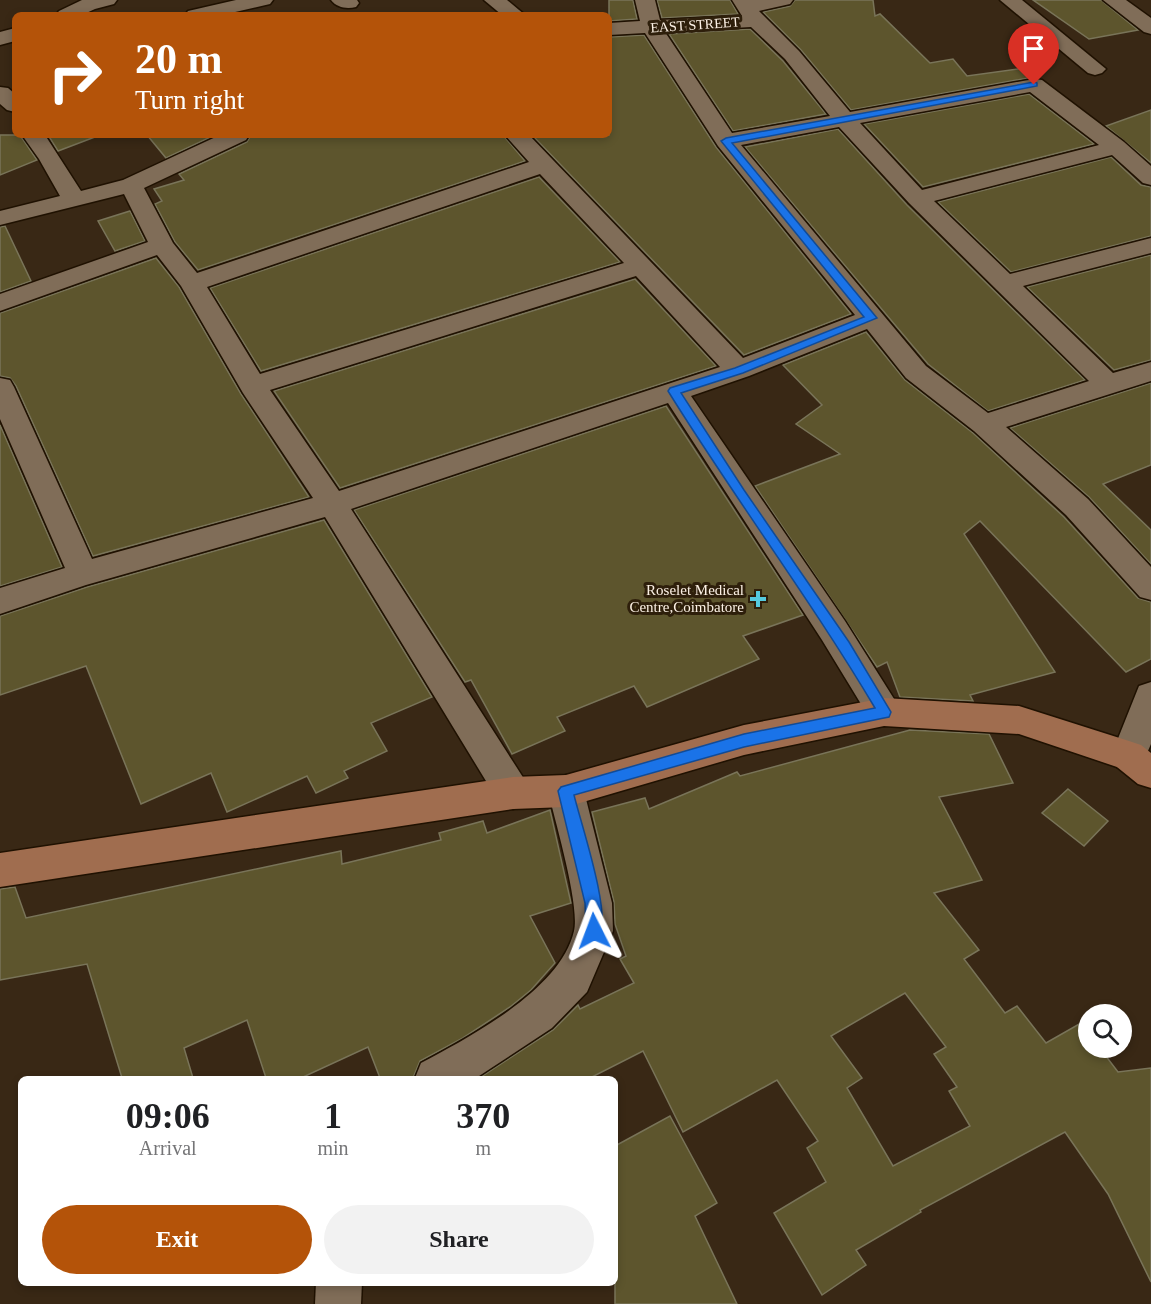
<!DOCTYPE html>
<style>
body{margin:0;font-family:"Times New Roman",serif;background:#f2f2f2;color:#202124;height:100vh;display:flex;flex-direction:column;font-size:22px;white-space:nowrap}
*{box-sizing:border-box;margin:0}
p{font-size:20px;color:#757577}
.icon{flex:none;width:33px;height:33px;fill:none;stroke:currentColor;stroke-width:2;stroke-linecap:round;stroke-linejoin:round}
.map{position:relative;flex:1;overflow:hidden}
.sheet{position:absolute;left:18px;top:1076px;width:600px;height:210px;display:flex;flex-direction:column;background:#fff;border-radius:9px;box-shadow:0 3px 9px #0003}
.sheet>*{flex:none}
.banner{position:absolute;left:12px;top:12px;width:600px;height:126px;border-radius:9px;box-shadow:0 3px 9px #0003;background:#b45309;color:#fff;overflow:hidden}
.tools{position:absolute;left:1078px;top:1004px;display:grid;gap:12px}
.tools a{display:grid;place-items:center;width:54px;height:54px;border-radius:50%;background:#fff;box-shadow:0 3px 9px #0003;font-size:30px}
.pin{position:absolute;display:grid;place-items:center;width:51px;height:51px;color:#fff;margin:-62px -26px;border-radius:50% 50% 50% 0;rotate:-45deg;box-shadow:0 0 6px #0007}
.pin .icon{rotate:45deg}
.me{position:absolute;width:66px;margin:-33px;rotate:357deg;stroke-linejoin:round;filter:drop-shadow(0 0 4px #0008)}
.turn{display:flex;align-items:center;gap:21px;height:126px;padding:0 24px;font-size:27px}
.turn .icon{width:78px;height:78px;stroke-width:2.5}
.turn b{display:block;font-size:42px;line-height:51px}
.eta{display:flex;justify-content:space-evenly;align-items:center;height:102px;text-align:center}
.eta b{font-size:36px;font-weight:600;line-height:42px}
.action{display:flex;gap:12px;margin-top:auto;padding:12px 24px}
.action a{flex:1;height:69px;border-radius:36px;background:#b45309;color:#fff;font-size:24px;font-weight:600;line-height:69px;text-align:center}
.action a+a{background:#f2f2f2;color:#202124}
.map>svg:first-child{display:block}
.building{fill:#5d552d;stroke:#797459;stroke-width:1.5;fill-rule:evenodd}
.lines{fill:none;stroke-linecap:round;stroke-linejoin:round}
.street-casing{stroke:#1f1101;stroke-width:3}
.secondary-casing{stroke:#1f1101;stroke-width:3}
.street{fill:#806d58;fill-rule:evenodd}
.secondary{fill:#a06d4f;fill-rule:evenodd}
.route{fill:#1a73e8;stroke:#114b97;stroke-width:1.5}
.poi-dot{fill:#55cade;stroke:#2e1f0b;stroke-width:2}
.labels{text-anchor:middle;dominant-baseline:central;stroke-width:6;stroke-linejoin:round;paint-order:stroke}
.far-street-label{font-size:14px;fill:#fcf1e5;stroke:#2e1f0b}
.poi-label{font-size:15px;fill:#fcf1e5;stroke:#2e1f0b;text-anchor:end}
</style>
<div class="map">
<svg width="1151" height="1304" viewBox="0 0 1151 1304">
<rect width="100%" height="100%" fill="#392815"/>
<g class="building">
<path d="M609,0H633L637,19L609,21Z"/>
<path d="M657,0H730L738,14L662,18Z"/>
<path d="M795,0H873L875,16L880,14L930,63L953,59L967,76L1025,68L1034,77L851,110L801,50L763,12L790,6Z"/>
<path d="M1033,0H1101L1138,30L1089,39Z"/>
<path d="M750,29L783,61L826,114L733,131L669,34Z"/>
<path d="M644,35L716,147L851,314L744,355L532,135H609V37Z"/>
<path d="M1029,94L1094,144L923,187L864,124Z"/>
<path d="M1151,110V163L1106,126Z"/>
<path d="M838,129L907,205L1085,380L988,411L928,364L745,147Z"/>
<path d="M0,135H20L37,160L0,175Z"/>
<path d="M48,135H95V137L58,151Z"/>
<path d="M147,135H215L166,158Z"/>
<path d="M251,135H503L525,161L198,270L175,242L155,204L162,201L154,189L184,180L179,174L247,142Z"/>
<path d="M1111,157L1141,185L1151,187V236L1011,272L938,202Z"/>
<path d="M539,177L620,262L261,371L210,288Z"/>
<path d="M130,211L145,241L115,251L98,221Z"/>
<path d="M5,226L31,281L0,292V227Z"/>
<path d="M1151,255V360L1114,370L1027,287Z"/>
<path d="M156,258L179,287L241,394L309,497L93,556L16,386L10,378L0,376V313Z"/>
<path d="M635,279L716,366L340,488L274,391Z"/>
<path d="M866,332L905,380L973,433L1064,517L1138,598L1151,602V659L1126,672L980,521L964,534L1055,672L970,695L973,701L900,697L887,662L877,667L755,486L840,454L796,424L822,405L783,365Z"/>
<path d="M1151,383V465L1103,484L1151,530V564L1089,497L1010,428Z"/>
<path d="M666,406L803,615L743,636L759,659L647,707L634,686L557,717L565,731L512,754L471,680L465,682L354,510Z"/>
<path d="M0,425L62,567L0,586Z"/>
<path d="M324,520L432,697L371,723L387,751L344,771L348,778L316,793L307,776L227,812L211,773L141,804L86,666L0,695V616L87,587Z"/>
<path d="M910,730L989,734L1013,783L939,797L982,880L934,893L979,950L964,959L1005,1013L1017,1006L1046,1043L1081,1023L1089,1033V1047H1099L1118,1072L1151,1068V1282L1108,1194L1065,1132L920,1210L921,1212L856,1250L866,1265L822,1295L774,1213L826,1182L807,1148L818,1141L777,1080L683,1132L643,1051L590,1078H479L553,1030L578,1005L580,1009L634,983L620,959L626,956L615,924L614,902L592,812L645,798L649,809L737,772L740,776ZM905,993L946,1047L934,1054L957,1087L949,1091L970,1126L893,1166L847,1088L862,1078L831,1036Z"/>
<path d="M1068,789L1108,821L1084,846L1042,813Z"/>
<path d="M550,810L571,903L530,916L555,963L531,990L510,1007L463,1038L420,1061L413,1078H380L368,1047L301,1078H266L247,1020L184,1048L193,1078H122L87,964L0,980V889L15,887L26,918L341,851L342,864L441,840L439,833L483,821L487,833Z"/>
<path d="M670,1116L717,1203L695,1216L737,1304H615V1146Z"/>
</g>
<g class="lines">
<g class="street-casing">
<g id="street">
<path d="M82,0H117L114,4L95,9L82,15H56L59,11Z"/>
<path d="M236,0H273L270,4L222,15H185L188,11Z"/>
<path d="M331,0H357L359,3L356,7C347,9 337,8 331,0Z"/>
<path d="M484,0H507L525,15H502Z"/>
<path d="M635,0H655L660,20L742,16L732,0H793L790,4L759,11L799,51L850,112L1034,79L1042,80L1124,142L1151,166V185L1143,183L1112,155L934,201L1010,274L1151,238V253L1023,286L1113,373L1151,362V381L1006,427L1088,499L1151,567V600L1140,597L1066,515L974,431L906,378L867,329L749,376L691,396L845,621L896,702L901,712L896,722L884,726L872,722L822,640L668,403L351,509L526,782L531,793L526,804L513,809L500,804L325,517L86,585L0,614V588L65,568L0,419V378L10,380L14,387L92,559L313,498L243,393L181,286L157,255L0,311V294L148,242L124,194L0,225V211L60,196L39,159L22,135H45L81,191L123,180L220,135H249L246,140L144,188L173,243L197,273L529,162L505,135H529L743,358L855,315L718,146L645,33L609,35V23L640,21ZM751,27L785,59L830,116L732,133L665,32ZM1030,92L1099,145L922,190L860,123ZM839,127L909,203L1089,381L988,413L926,366L741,145ZM540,174L624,263L260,374L207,287ZM636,276L720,367L339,491L270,390Z"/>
<path d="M1000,0H1022L1106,69L1102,73L1095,75L1088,73Z"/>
<path d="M1103,0H1126L1151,18V34L1144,32Z"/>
<path d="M15,28V41L0,45V32Z"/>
<path d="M0,87L8,88L15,94V112L7,110L0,104Z"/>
<path d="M1151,682V744L1141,767L1129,771L1117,767L1111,756L1139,686Z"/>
<path d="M566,775L579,780L584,791L612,903L613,931L587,992L552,1028L476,1078H415L421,1063C470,1037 561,989 574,931C580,905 555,821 548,791L553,780Z"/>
<path d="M316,1282H362L361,1304H315Z"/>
</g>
</g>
<g class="secondary-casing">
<path id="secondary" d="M884,698L1019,706L1129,741L1141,745L1151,753V788L1138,784L1117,767L1019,734L884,726L744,755L566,807L513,809L0,887V853L513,777L566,775L744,725Z"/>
</g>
<use href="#street" class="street"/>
<use href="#secondary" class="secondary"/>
</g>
<path class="route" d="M1034,82L1037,83V86L732,143L877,318L743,373L681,393L744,490L849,642L891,712L889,717L884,718L744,747L574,795C581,824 611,912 600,937L594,939L589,937L586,931L585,903L558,791L561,787L744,734L875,708C811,600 735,499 668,391L670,388L735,368L864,317L721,141L726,138Z"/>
<path class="poi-dot" d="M755 590h6v6h6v6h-6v6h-6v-6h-6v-6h6z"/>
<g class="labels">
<g class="far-street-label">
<text transform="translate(695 25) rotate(-4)">EAST STREET</text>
</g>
<g class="poi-label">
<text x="744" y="590">Roselet Medical<tspan x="744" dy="17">Centre,Coimbatore</tspan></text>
</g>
</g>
</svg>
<div class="tools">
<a><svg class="icon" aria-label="search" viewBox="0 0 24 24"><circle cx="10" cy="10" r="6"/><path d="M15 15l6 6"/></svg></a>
</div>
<div class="pin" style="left:1034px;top:85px;background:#d93025"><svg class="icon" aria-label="arrive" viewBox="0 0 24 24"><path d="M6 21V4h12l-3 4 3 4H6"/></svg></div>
<svg class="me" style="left:594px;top:931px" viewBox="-20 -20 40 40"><path d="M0-17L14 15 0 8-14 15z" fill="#1a73e8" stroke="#fff" stroke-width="4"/></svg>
<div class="banner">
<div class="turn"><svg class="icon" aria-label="right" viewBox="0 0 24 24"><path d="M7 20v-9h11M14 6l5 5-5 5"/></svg><div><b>20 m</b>Turn right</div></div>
</div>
<section class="sheet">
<div class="eta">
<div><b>09:06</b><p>Arrival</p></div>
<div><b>1</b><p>min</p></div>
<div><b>370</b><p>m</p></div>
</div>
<div class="action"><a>Exit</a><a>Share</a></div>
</section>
</div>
